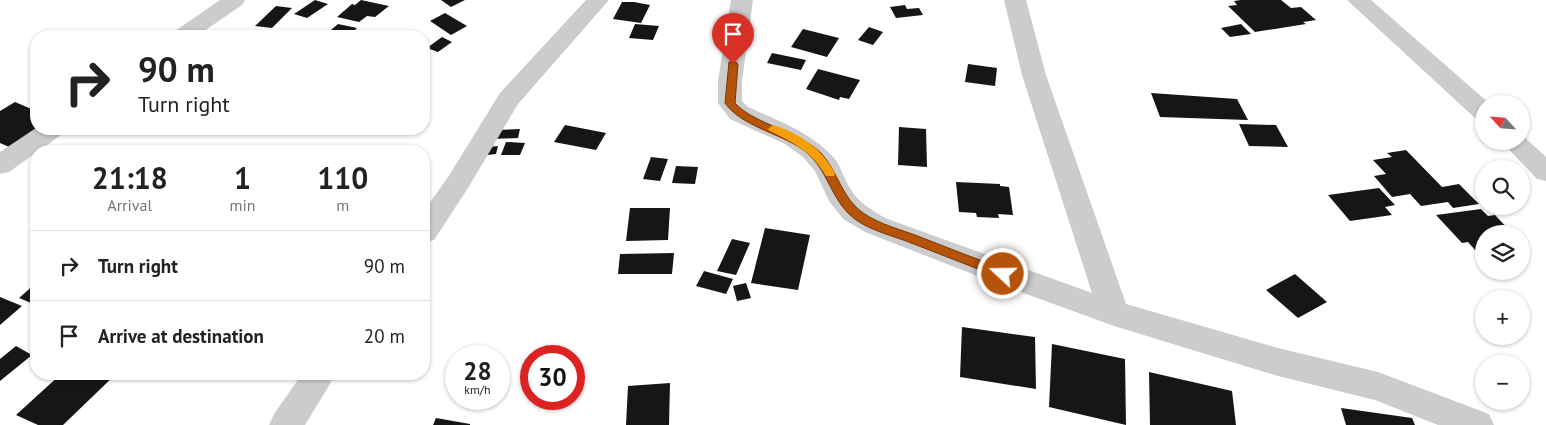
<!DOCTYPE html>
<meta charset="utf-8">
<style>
body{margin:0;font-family:"PT Sans",sans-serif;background:#f2f2f2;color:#222;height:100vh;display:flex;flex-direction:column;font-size:19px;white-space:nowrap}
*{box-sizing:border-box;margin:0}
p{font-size:16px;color:#767676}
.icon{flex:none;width:28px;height:28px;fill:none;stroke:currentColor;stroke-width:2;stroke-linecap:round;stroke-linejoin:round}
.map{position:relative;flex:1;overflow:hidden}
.side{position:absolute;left:30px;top:145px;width:400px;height:235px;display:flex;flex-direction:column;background:#fff;border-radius:20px;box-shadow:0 1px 4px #0004}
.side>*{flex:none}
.hud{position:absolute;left:30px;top:30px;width:400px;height:105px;border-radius:20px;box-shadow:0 1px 4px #0004;background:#fff;color:#222;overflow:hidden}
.needle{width:32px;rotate:296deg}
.controls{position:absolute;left:1475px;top:95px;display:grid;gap:10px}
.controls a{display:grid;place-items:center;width:55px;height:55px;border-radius:50%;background:#fff;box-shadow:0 1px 4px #0004;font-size:25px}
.speed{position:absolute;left:445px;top:345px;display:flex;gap:10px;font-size:25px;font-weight:700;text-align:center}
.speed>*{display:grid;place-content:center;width:65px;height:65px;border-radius:50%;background:#fff;box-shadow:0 1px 4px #0004;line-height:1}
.speed small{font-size:12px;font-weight:400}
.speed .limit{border:8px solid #d22;background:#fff;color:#111}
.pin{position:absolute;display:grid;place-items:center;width:42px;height:42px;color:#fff;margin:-51px -21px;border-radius:50% 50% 50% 0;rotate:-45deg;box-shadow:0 0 5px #0007}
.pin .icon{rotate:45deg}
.me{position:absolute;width:55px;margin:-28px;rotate:291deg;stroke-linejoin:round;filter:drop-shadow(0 0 4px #0008)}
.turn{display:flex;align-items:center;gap:18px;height:105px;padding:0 25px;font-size:22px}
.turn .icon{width:65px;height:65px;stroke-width:2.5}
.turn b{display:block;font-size:35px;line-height:42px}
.eta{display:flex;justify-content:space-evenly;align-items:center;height:85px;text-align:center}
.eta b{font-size:30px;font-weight:600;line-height:35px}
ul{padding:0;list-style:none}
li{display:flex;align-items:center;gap:15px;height:70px;padding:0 25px;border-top:1px solid #e0e0e0}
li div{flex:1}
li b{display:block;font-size:19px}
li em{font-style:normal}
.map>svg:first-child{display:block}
.building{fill:#161616}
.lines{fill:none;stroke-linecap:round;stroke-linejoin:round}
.street{fill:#ccc;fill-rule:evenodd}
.route{fill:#b45309;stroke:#753606}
.slow{fill:#f59e0b}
</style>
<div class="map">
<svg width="1546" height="425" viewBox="0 0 1546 425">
<rect width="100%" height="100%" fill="#fff"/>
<g class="building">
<path d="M315,0L328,4L307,18L294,14Z"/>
<path d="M361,0L389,6L375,17L367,16L359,22L337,17L352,4L355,5Z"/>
<path d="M441,0H465L451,7Z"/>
<path d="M1241,0H1281L1291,8L1301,7L1316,20L1303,22L1306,24L1255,32L1228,6L1237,5L1234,1Z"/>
<path d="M622,2H634L650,5L641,23L613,19Z"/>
<path d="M905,5L907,9L919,8L923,15L896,18L890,7Z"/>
<path d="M276,6L292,8L272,28L255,26Z"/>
<path d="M445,13L467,26L451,35L430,21Z"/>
<path d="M338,24L357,28L349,36H324Z"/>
<path d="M635,24L659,26L653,40L629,38Z"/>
<path d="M1241,24L1251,34L1230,37L1221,28Z"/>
<path d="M869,27L883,32L873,45L858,40Z"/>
<path d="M803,29L839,38L827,57L791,47Z"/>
<path d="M442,37L452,42L438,52L427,48Z"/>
<path d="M772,53L806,60L801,70L767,63Z"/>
<path d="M968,64L997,68L995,86L965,82Z"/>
<path d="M818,69L860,80L849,99L840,97L839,100L806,89Z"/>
<path d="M1151,93L1237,99L1248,120L1160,117Z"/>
<path d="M15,102L36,111V129L14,149L0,143V111Z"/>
<path d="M1239,124L1276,125L1288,147L1249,146Z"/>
<path d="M565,125L606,133L596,150L554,142Z"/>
<path d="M899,127L926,129L927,167L898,165Z"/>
<path d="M520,129L518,138L492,139L495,130Z"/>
<path d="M506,142L525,143L520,155H501Z"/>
<path d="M498,146L496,154L487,155L489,147Z"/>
<path d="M1406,150L1442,187L1459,184L1479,204L1453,208L1448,202L1421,206L1410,194L1392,197L1374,176L1386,174L1373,160L1392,157L1387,153Z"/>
<path d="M651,157L668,159L660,181L643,179Z"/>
<path d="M676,166L698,167L695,184L672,183Z"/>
<path d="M956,182L1000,184V186L1009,187L1013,215L998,214L999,218L977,217L976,213L959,212Z"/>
<path d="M1379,188L1395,205L1385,207L1392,215L1350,221L1328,195Z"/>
<path d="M630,208H670L668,240L626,241Z"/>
<path d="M1481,209L1488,216L1495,215L1511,232L1506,233L1507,234H1484V260L1468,242L1462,243L1436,215Z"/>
<path d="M765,228L810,235L798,290L751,283Z"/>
<path d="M732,239L750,243L736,275L717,271Z"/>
<path d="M674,253L672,274H618L620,254Z"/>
<path d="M704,271L733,279L726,294L696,286Z"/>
<path d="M1295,274L1327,302L1298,318L1266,290Z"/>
<path d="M36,283V305L19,298Z"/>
<path d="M746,283L751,298L737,301L733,286Z"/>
<path d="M0,297L22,306L0,325Z"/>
<path d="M962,327L1035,337L1036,389L960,377Z"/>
<path d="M1052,344L1125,359L1126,425L1049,407Z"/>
<path d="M16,346L32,355L0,381V359Z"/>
<path d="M1149,372L1232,391L1236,425H1150Z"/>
<path d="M61,374H116L63,425H38L16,415Z"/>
<path d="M670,383L669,425H626L628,386Z"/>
<path d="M1341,408L1412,418L1415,425H1346Z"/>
<path d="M436,418L470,424V425H433Z"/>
</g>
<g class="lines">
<g class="street">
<path d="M220,0H245L242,5L197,36H172L175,31Z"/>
<path d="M586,0H609L518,104L468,188L434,240L424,243V211L450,174L500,93Z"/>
<path d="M731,0H753L742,81V101L748,107C779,121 811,132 834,158C841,166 844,179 850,188C858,203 871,209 885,218L1092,293L1022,75L1004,0H1026L1046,75L1126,304L1278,348L1378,372L1489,414L1494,425H1438L1375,400L1278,376L1114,326L993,282L865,232L843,219L829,201L815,171L803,157L785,144L730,119L718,103V81Z"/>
<path d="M1347,0H1371L1490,104H1484V120L1475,118Z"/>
<path d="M36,128L65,129L61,135L9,172L0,174V152Z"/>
<path d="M1521,134L1546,157V181L1537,179L1501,141H1521Z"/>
<path d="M302,374H336L305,425H269L274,414Z"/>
</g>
</g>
<path class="route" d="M729,62H736L738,64L735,103C752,122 791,130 814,147C835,162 838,190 857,208C872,222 896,228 915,235C946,247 976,259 1007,270L1009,274L1007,277H998C968,265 937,253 906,241C887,234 862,228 848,213C828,192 827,167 802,149C779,133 741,126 725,103Z"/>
<path class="slow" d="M773,125C798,132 824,150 835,174L834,176H826C813,153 793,142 770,131L768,129Z"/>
</svg>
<div class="controls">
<a><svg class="needle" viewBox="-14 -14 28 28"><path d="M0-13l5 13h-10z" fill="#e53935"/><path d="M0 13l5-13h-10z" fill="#767676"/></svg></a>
<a><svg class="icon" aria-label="search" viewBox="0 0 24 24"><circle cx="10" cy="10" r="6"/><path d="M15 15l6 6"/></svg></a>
<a><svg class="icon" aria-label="layers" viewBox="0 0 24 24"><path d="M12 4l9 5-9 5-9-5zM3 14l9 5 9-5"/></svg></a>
<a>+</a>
<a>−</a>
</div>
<div class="speed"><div>28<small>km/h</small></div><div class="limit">30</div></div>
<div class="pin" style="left:733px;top:64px;background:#d93025"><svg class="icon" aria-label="arrive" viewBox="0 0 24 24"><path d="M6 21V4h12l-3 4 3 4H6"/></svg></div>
<svg class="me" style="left:1003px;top:274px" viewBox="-20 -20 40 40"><circle r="17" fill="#b45309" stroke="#fff" stroke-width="3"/><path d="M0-11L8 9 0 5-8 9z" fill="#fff"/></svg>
<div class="hud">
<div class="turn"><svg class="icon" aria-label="right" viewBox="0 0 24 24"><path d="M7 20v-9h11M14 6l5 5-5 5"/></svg><div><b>90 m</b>Turn right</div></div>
</div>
<section class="side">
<div class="eta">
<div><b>21:18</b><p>Arrival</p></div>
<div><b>1</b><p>min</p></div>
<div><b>110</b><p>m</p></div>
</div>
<ul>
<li><svg class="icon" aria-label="right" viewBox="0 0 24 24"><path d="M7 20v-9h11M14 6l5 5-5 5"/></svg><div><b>Turn right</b></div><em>90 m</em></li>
<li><svg class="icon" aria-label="arrive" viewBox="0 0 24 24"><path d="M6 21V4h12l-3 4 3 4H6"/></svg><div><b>Arrive at destination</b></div><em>20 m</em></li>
</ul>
</section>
</div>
